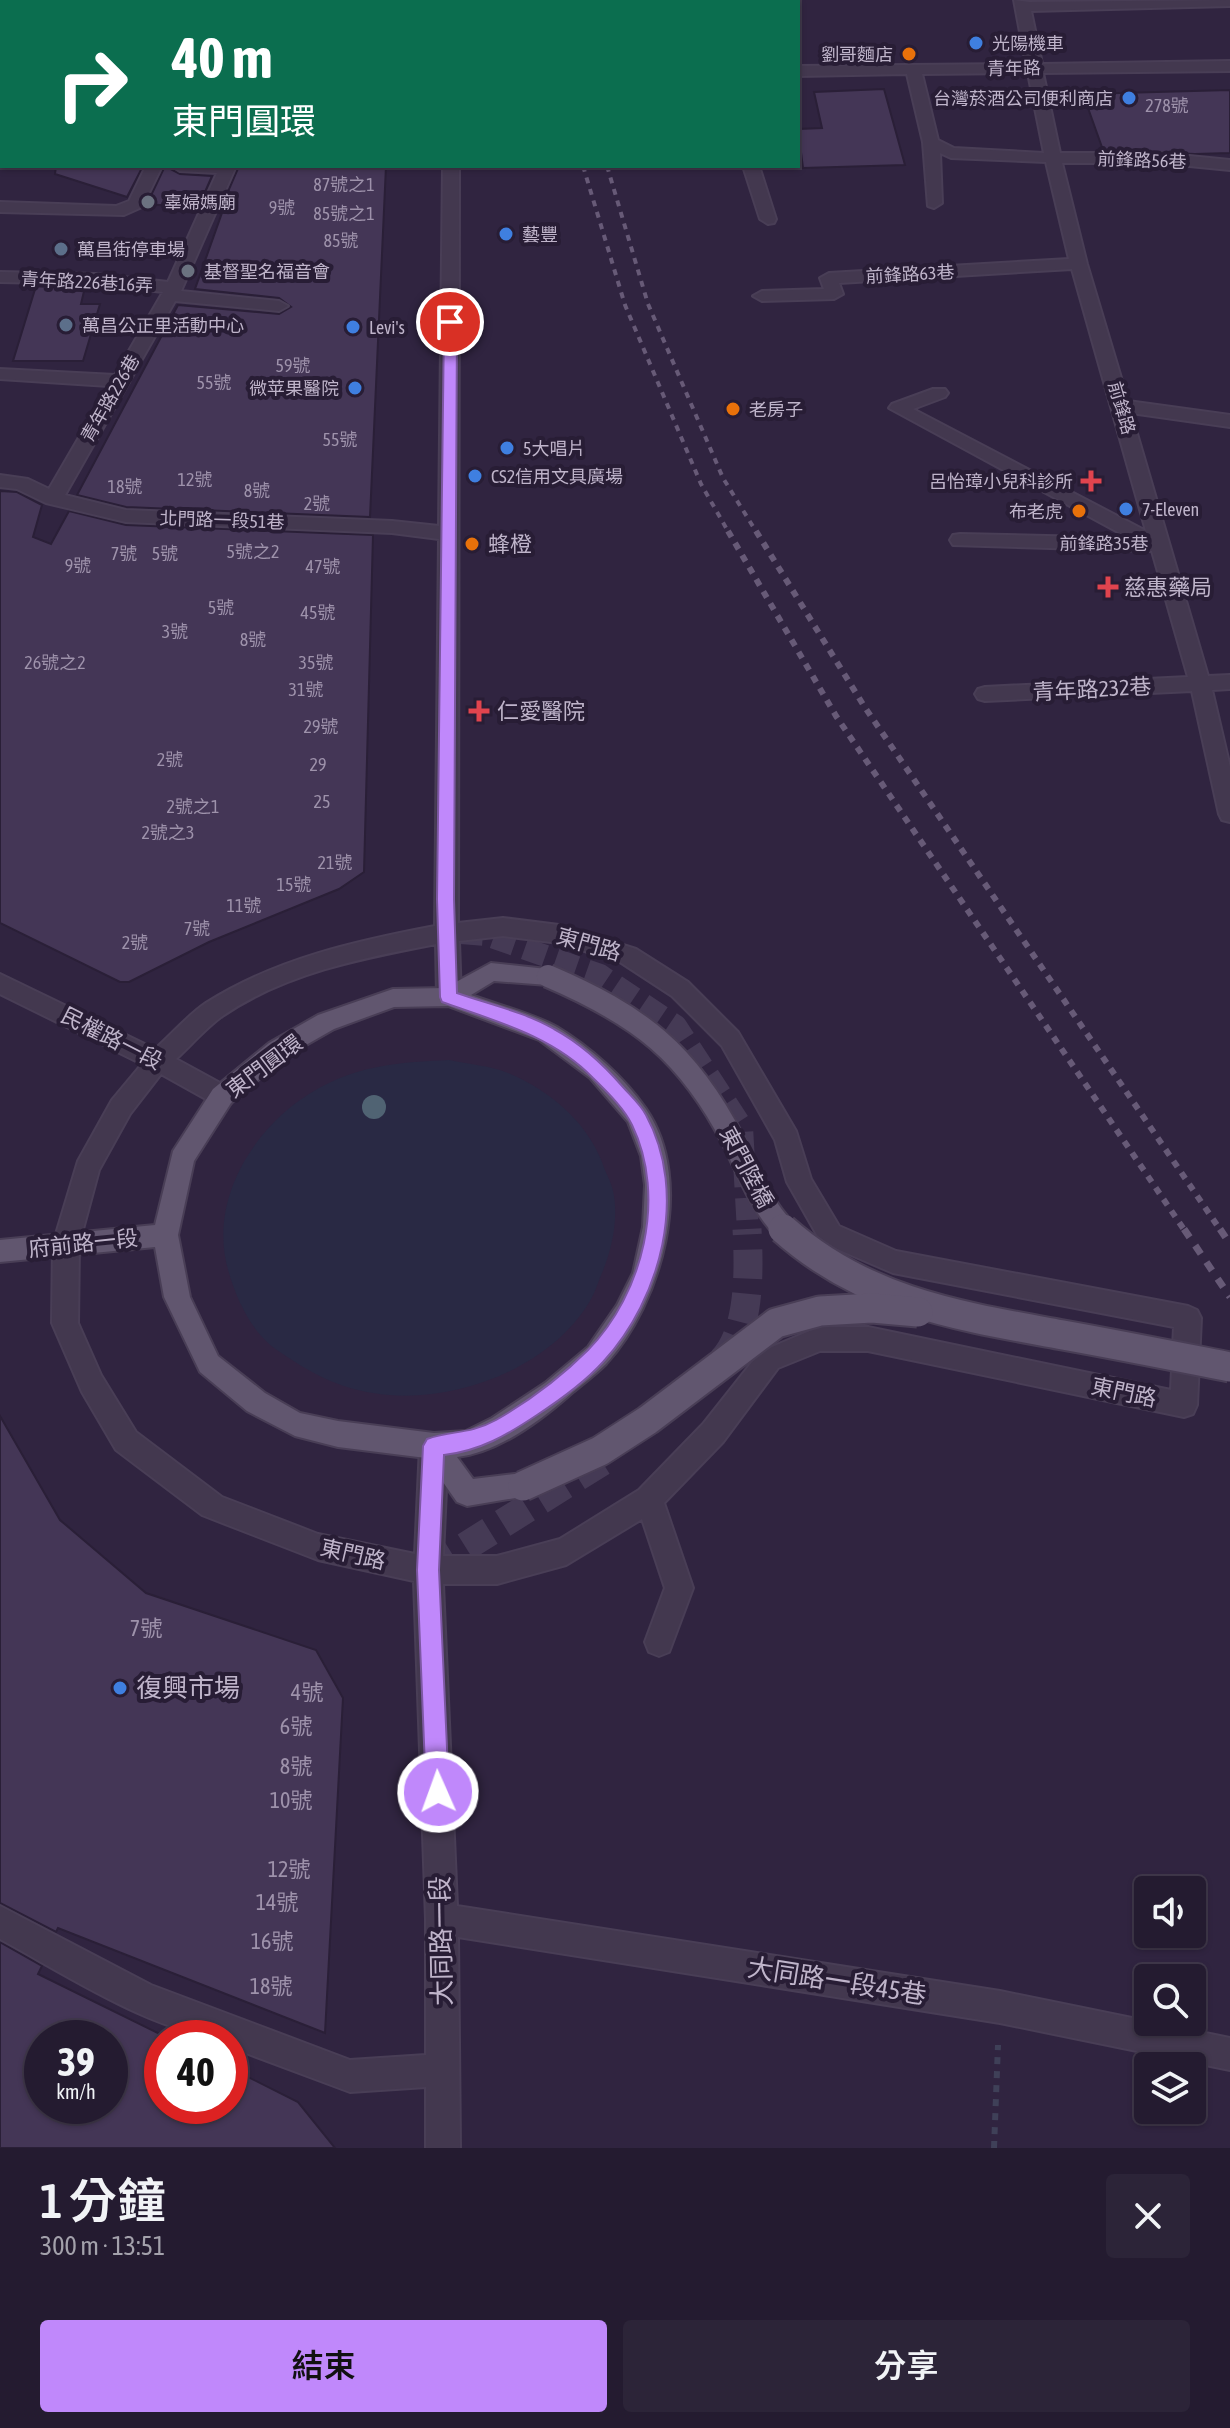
<!DOCTYPE html>
<html lang="zh-TW">
<meta charset="utf-8">
<style>
body{margin:0;font-family:"Asap Condensed","Noto Sans TC",sans-serif;background:#2c2438;color:#f1f3f6;height:100vh;display:flex;flex-direction:column;font-size:30px;white-space:nowrap}
*{box-sizing:border-box;margin:0}
p{font-size:26px;color:#a3a1ab}
.icon{flex:none;width:44px;height:44px;fill:none;stroke:currentColor;stroke-width:2;stroke-linecap:round;stroke-linejoin:round}
.map{position:relative;height:2148px;overflow:hidden}
.panel{display:flex;flex-direction:column;background:#241b30;flex:1}
.panel>*{flex:none}
.guide{position:absolute;left:0px;top:0px;width:800px;height:168px;box-shadow:0 2px 6px #0004,0 0 0 2px #41394c;background:#0b6e4f;color:#fff;overflow:hidden}
.controls{position:absolute;left:1134px;top:1876px;display:grid;gap:16px}
.controls a{display:grid;place-items:center;width:72px;height:72px;border-radius:8px;background:#241b30;box-shadow:0 2px 6px #0004,0 0 0 2px #41394c;font-size:40px}
.speed{position:absolute;left:24px;top:2020px;display:flex;gap:16px;font-size:40px;font-weight:700;text-align:center}
.speed>*{display:grid;place-content:center;width:104px;height:104px;border-radius:50%;background:#241b30;box-shadow:0 2px 6px #0004,0 0 0 2px #41394c;line-height:1}
.speed small{font-size:20px;font-weight:400}
.speed .limit{border:12px solid #d22;background:#fff;color:#111}
.pin{position:absolute;display:grid;place-items:center;width:68px;height:68px;color:#fff;margin:-34px;border:4px solid #fff;border-radius:50%;box-shadow:0 2px 8px #0007}
.me{position:absolute;width:88px;margin:-44px;rotate:358deg;stroke-linejoin:round;filter:drop-shadow(0 0 6px #0008)}
.turn{display:flex;align-items:center;gap:28px;height:168px;padding:0 40px;font-size:36px}
.turn .icon{width:104px;height:104px;stroke-width:2.5}
.turn b{display:block;font-size:56px;line-height:68px}
.round{display:grid;place-items:center;flex:none;width:84px;height:84px;border-radius:8px;background:#2c2438}
.headline{display:flex;align-items:center;justify-content:space-between;height:136px;padding:0 40px}
h1{font-size:48px;font-weight:600;line-height:60px}
.cta{display:flex;gap:16px;margin-top:auto;padding:16px 40px}
.cta a{flex:1;height:92px;border-radius:8px;background:#c088fb;color:#111;font-size:32px;font-weight:600;line-height:92px;text-align:center}
.cta a+a{background:#2c2438;color:#f1f3f6}
.map>svg:first-child{display:block}
.green{fill:#292944}
.building{fill:#443656;stroke:#2a1f37;stroke-width:2;fill-rule:evenodd}
.lines{fill:none;stroke-linecap:round;stroke-linejoin:round}
.minor-tunnel-far1{stroke:#453a55;stroke-width:22;stroke-dasharray:22 11;stroke-linecap:butt}
.minor-tunnel{stroke:#453a55;stroke-width:29;stroke-dasharray:29 15;stroke-linecap:butt}
.minor-casing{stroke:#493e56;stroke-width:4}
.major-casing{stroke:#493e56;stroke-width:4}
.path{stroke:#3f4058;stroke-width:6;stroke-dasharray:7 7;stroke-linecap:butt}
.minor{fill:#43384f;fill-rule:evenodd}
.major{fill:#61566f;fill-rule:evenodd}
.rail-far2{stroke:#675a77;stroke-width:4;stroke-dasharray:6 6;stroke-linecap:butt}
.rail-far1{stroke:#675a77;stroke-width:6;stroke-dasharray:7 7;stroke-linecap:butt}
.rail{stroke:#675a77;stroke-width:7;stroke-dasharray:10 10;stroke-linecap:butt}
.major-bridge-far1-casing{stroke:#493e56;stroke-width:26;stroke-linecap:butt}
.major-bridge-casing{stroke:#493e56;stroke-width:33;stroke-linecap:butt}
.major-bridge-far1{stroke:#61566f;stroke-width:22}
.major-bridge{stroke:#61566f;stroke-width:29}
.tree{fill:#506373}
.route{fill:#c088fb;stroke:#7d58a3;stroke-width:2}
.shop-dot{fill:#3f7fe0;stroke:#281d35;stroke-width:3}
.food-dot{fill:#e8710a;stroke:#281d35;stroke-width:3}
.worship-dot{fill:#6b7280;stroke:#281d35;stroke-width:3}
.service-dot{fill:#5c6f8a;stroke:#281d35;stroke-width:3}
.health-dot{fill:#e0444e;stroke:#281d35;stroke-width:3}
.labels{text-anchor:middle;dominant-baseline:central;stroke-width:8;stroke-linejoin:round;paint-order:stroke}
.far-poi-label{font-size:18px;fill:#bfb4ca;stroke:#281d35;text-anchor:start}
.far-street-label{font-size:18px;fill:#bfb4ca;stroke:#281d35}
.number-label{font-size:18px;fill:#9e92ab}
.poi-label{font-size:22px;fill:#bfb4ca;stroke:#281d35;text-anchor:start}
.street-label{font-size:22px;fill:#bfb4ca;stroke:#281d35}
.near-number-label{font-size:22px;fill:#9e92ab}
.near-poi-label{font-size:26px;fill:#bfb4ca;stroke:#281d35;text-anchor:start}
.near-street-label{font-size:26px;fill:#bfb4ca;stroke:#281d35}
</style>
<div class="map">
<svg width="1230" height="2148" viewBox="0 0 1230 2148">
<rect width="100%" height="100%" fill="#302440"/>
<path class="green" d="M449,1060C468,1064 491,1066 508,1073C549,1090 586,1121 602,1162C605,1172 611,1181 613,1191C619,1217 612,1249 602,1273C598,1282 595,1293 590,1301C549,1370 450,1406 373,1393C338,1388 309,1372 280,1352C253,1335 238,1303 229,1273C205,1196 261,1114 331,1082C369,1064 408,1062 449,1060Z"/>
<g class="building">
<path d="M884,89L905,165L803,168L798,129L822,128L814,92Z"/>
<path d="M1230,90V153L1195,154L1103,150L1083,94Z"/>
<path d="M56,166H143L127,197L55,174Z"/>
<path d="M165,166L180,174L212,176L198,208L147,204Z"/>
<path d="M239,166H386L370,517L126,507L77,495L178,305L279,314L291,307L279,298L195,289L223,210H220Z"/>
<path d="M36,286L85,287L81,304H100L83,361H13Z"/>
<path d="M0,491L17,492L42,505L33,537L51,544L69,511L126,525L373,535L364,872L339,889L209,942L129,982H120L0,923Z"/>
<path d="M0,1416L60,1520L146,1593L316,1650L343,1698L325,2033L58,1928L56,1932L0,1903Z"/>
<path d="M0,1942L42,1966L38,1974L168,2038H162V2106H230V2068L298,2102L335,2148H0ZM42,2038H110V2106H42Z"/>
</g>
<g class="lines">
<path class="minor-tunnel-far1" d="M461,933L486,935L600,975L676,1026L742,1127L748,1231"/>
<g class="minor-tunnel">
<path d="M722,1361C751,1332 749,1268 747,1229"/>
<path d="M428,1570L609,1457"/>
</g>
<g class="minor-casing">
<g id="minor">
<rect x="290" y="0" width="14" height="2"/>
<rect x="446" y="0" width="14" height="2"/>
<rect x="708" y="0" width="14" height="2"/>
<path d="M1014,0L1029,2L1230,0V6L1031,11L1042,64L1230,61V71L1043,73L1060,153H1159L1230,160V170L1159,163H1062L1087,264L1128,401L1230,415V427L1131,413L1208,676L1230,675V689L1212,690L1230,767V822L1222,820L1219,814L1192,691L985,701L978,699L975,694L978,689L985,687L1188,677L1152,551L953,545L950,540L953,535L960,534L1129,538L889,408L892,404L933,389H945L948,393L945,397L913,409L1146,531L1072,269L839,283L843,294L834,299L762,301L753,296L762,291L824,289L820,278L829,273L1069,259L1046,162L951,158L940,153L942,203L934,208L928,206L923,142L907,74L798,76V66L1026,64ZM1028,73L1044,153L954,148L938,140L922,74Z"/>
<rect x="0" y="63" width="2" height="10"/>
<path d="M2,129V142L0,143V130Z"/>
<path d="M146,166H162L142,207L124,215L0,212V202L116,206L129,201Z"/>
<path d="M172,166H236L181,291L279,301L288,306L279,311L175,301L65,495L126,510L392,521L439,526L443,166H459L458,923L503,918L559,925L636,949L688,982L738,1032L796,1131L811,1179L839,1226L896,1251L1188,1306L1197,1310L1201,1318L1197,1405L1193,1414L1184,1417L868,1351H820L778,1368L723,1442L664,1503L693,1588L669,1652L659,1656L649,1652L645,1642L665,1588L642,1519L566,1565L497,1584H443L457,1906L1000,1991L1230,2038V2070L1000,2023L458,1937L460,2148H426V2087L350,2092L230,2047V2038C161,2038 62,1972 0,1939V1906L151,1985L350,2060L426,2055V1919L414,1581L318,1560L202,1515L116,1450L82,1392L52,1323L53,1244L78,1161L112,1100L142,1064L0,994V974L155,1049C172,1034 188,1015 206,1003C275,959 356,941 435,926L439,539L392,533L126,522L46,503L17,489L0,487V475L28,479L49,489L109,386L0,379V369L115,375L163,292L96,284L0,282V272L96,274L168,282L217,173L180,171ZM503,936L559,943L620,962L672,996L722,1046L775,1140L787,1182L821,1242L893,1273L1174,1327L1171,1390L868,1327H819L760,1352L703,1424L639,1490L560,1539L497,1556H443L448,1446L444,1437L434,1433L424,1437L420,1446L415,1554L318,1534L222,1497L136,1432L101,1375L78,1323L79,1244L99,1170L130,1114L161,1074L213,1103L222,1106L231,1103L234,1096L231,1089L176,1059C190,1046 205,1029 221,1017C284,973 363,958 436,944L437,997L441,1004L449,1006L457,1004L461,997L459,941Z"/>
<path d="M743,166H759L776,219L774,223L768,224L760,219Z"/>
</g>
</g>
<g class="major-casing">
<path id="major" d="M491,963L556,970L560,976L556,982L548,985L494,981L471,995C498,1005 532,1013 557,1027C590,1047 624,1077 646,1109C696,1182 661,1304 606,1364C596,1374 584,1383 573,1392C544,1418 498,1453 457,1457L473,1479L523,1473L533,1477L537,1486L533,1495L467,1506L457,1502L426,1458L338,1447L295,1436L247,1411L200,1372L164,1297L155,1247L0,1262V1240L155,1225L173,1151L213,1089L269,1043L318,1015L393,989L445,988ZM448,1006L539,1040L590,1078L628,1122L641,1156L645,1185L643,1227L633,1273L617,1305L588,1347L545,1383L492,1418L466,1431L434,1433L338,1421L300,1413L265,1393L218,1356L190,1297L178,1235L194,1161L231,1103L285,1057L334,1029L394,1007Z"/>
</g>
<path class="path" d="M994,2148L998,2045"/>
<use href="#minor" class="minor"/>
<use href="#major" class="major"/>
<g class="rail-far2">
<path d="M583,166L625,305L701,484L729,533"/>
<path d="M607,166L648,304L723,478L757,533"/>
</g>
<g class="rail-far1">
<path d="M728,531L836,716L1185,1231"/>
<path d="M756,531L864,706L1221,1231"/>
</g>
<g class="rail">
<path d="M1184,1229L1230,1297"/>
<path d="M1220,1229L1230,1244"/>
</g>
<g class="major-bridge-far1-casing">
<path id="major-bridge-far1" d="M548,976C639,1015 688,1052 734,1142C749,1173 761,1206 786,1231"/>
</g>
<g class="major-bridge-casing">
<g id="major-bridge">
<path d="M783,1229C865,1302 959,1316 1063,1335C1119,1345 1174,1356 1230,1367"/>
<path d="M523,1486L600,1451L648,1420L776,1323L820,1311L872,1308L918,1312"/>
</g>
</g>
<use href="#major-bridge-far1" class="major-bridge-far1"/>
<use href="#major-bridge" class="major-bridge"/>
</g>
<circle class="tree" cx="374" cy="1107" r="12"/>
<path class="route" d="M450,318L457,322L454,899L457,993C488,1004 525,1012 554,1029C580,1043 604,1065 623,1087C631,1096 641,1105 646,1115C689,1194 661,1299 603,1362C584,1383 560,1400 537,1415C507,1435 480,1451 444,1455L439,1570L449,1792L446,1801L438,1804L430,1801L426,1792L417,1570L423,1446L427,1439C451,1430 469,1435 496,1420C529,1401 561,1377 588,1350C643,1294 667,1197 632,1125C624,1108 606,1091 593,1078C553,1036 495,1021 442,1002L440,997L437,899L444,322Z"/>
<g class="shop-dot">
<circle cx="976" cy="43" r="8"/>
<circle cx="1129" cy="98" r="8"/>
<circle cx="506" cy="234" r="8"/>
<circle cx="353" cy="327" r="8"/>
<circle cx="355" cy="388" r="8"/>
<circle cx="507" cy="448" r="8"/>
<circle cx="475" cy="476" r="8"/>
<circle cx="1126" cy="509" r="8"/>
<circle cx="120" cy="1688" r="8"/>
</g>
<g class="food-dot">
<circle cx="909" cy="54" r="8"/>
<circle cx="733" cy="409" r="8"/>
<circle cx="1079" cy="511" r="8"/>
<circle cx="472" cy="544" r="8"/>
</g>
<g class="worship-dot">
<circle cx="148" cy="202" r="8"/>
<circle cx="188" cy="271" r="8"/>
</g>
<g class="service-dot">
<circle cx="61" cy="249" r="8"/>
<circle cx="66" cy="325" r="8"/>
</g>
<g class="health-dot">
<path d="M1087 469h8v8h8v8h-8v8h-8v-8h-8v-8h8z"/>
<path d="M1104 575h8v8h8v8h-8v8h-8v-8h-8v-8h8z"/>
<path d="M475 699h8v8h8v8h-8v8h-8v-8h-8v-8h8z"/>
</g>
<g class="labels">
<g class="far-poi-label">
<text x="992" y="43">光陽機車</text>
<text x="893" y="54" text-anchor="end">劉哥麵店</text>
<text x="1113" y="98" text-anchor="end">台灣菸酒公司便利商店</text>
<text x="164" y="202">辜婦媽廟</text>
<text x="522" y="234">藝豐</text>
<text x="77" y="249">萬昌街停車場</text>
<text x="204" y="271">基督聖名福音會</text>
<text x="82" y="325">萬昌公正里活動中心</text>
<text x="369" y="327">Levi's</text>
<text x="339" y="388" text-anchor="end">微苹果醫院</text>
<text x="749" y="409">老房子</text>
<text x="523" y="448">5大唱片</text>
<text x="491" y="476">CS2信用文具廣場</text>
<text x="1073" y="481" text-anchor="end">呂怡璋小兒科診所</text>
<text x="1142" y="509">7-Eleven</text>
<text x="1063" y="511" text-anchor="end">布老虎</text>
</g>
<g class="far-street-label">
<text transform="translate(1014 68) rotate(-1)">青年路</text>
<text transform="translate(1142 160) rotate(2)">前鋒路56巷</text>
<text transform="translate(910 274) rotate(-3)">前鋒路63巷</text>
<text transform="translate(87 282) rotate(3)">青年路226巷16弄</text>
<text transform="translate(110 398) rotate(-60)">青年路226巷</text>
<text transform="translate(1122 408) rotate(74)">前鋒路</text>
<text transform="translate(222 520) rotate(2)">北門路一段51巷</text>
<text x="1104" y="543">前鋒路35巷</text>
</g>
<g class="number-label">
<text x="1167" y="105">278號</text>
<text x="344" y="184">87號之1</text>
<text x="282" y="207">9號</text>
<text x="344" y="213">85號之1</text>
<text x="341" y="240">85號</text>
<text x="293" y="365">59號</text>
<text x="214" y="382">55號</text>
<text x="340" y="439">55號</text>
<text x="195" y="479">12號</text>
<text x="125" y="486">18號</text>
<text x="257" y="490">8號</text>
<text x="317" y="503">2號</text>
<text x="253" y="551">5號之2</text>
<text x="124" y="553">7號</text>
<text x="165" y="553">5號</text>
<text x="78" y="565">9號</text>
<text x="323" y="566">47號</text>
<text x="221" y="607">5號</text>
<text x="318" y="612">45號</text>
<text x="175" y="631">3號</text>
<text x="253" y="639">8號</text>
<text x="55" y="662">26號之2</text>
<text x="316" y="662">35號</text>
<text x="306" y="689">31號</text>
<text x="321" y="726">29號</text>
<text x="170" y="759">2號</text>
<text x="318" y="764">29</text>
<text x="322" y="801">25</text>
<text x="193" y="806">2號之1</text>
<text x="168" y="832">2號之3</text>
<text x="335" y="862">21號</text>
<text x="294" y="884">15號</text>
<text x="244" y="905">11號</text>
<text x="197" y="928">7號</text>
<text x="135" y="942">2號</text>
</g>
<g class="poi-label">
<text x="488" y="544">蜂橙</text>
<text x="1124" y="587">慈惠藥局</text>
<text x="497" y="711">仁愛醫院</text>
</g>
<g class="street-label">
<text transform="translate(1092 689) rotate(-3)">青年路232巷</text>
<text transform="translate(589 944) rotate(16)">東門路</text>
<text transform="translate(112 1038) rotate(27)">民權路一段</text>
<text transform="translate(264 1066) rotate(-37)">東門圓環</text>
<text transform="translate(747 1167) rotate(62)">東門陸橋</text>
<text transform="translate(83 1243) rotate(-6)">府前路一段</text>
<text transform="translate(1124 1392) rotate(12)">東門路</text>
<text transform="translate(353 1554) rotate(13)">東門路</text>
</g>
<g class="near-number-label">
<text x="146" y="1628">7號</text>
<text x="307" y="1692">4號</text>
<text x="296" y="1726">6號</text>
<text x="296" y="1766">8號</text>
<text x="291" y="1800">10號</text>
<text x="289" y="1869">12號</text>
<text x="277" y="1902">14號</text>
<text x="272" y="1941">16號</text>
<text x="271" y="1986">18號</text>
</g>
<g class="near-poi-label">
<text x="136" y="1688">復興市場</text>
</g>
<g class="near-street-label">
<text transform="translate(441 1941) rotate(-91)">大同路一段</text>
<text transform="translate(837 1981) rotate(9)">大同路一段45巷</text>
</g>
</g>
</svg>
<div class="controls">
<a><svg class="icon" aria-label="sound" viewBox="0 0 24 24"><path d="M4 9h4l5-4v14l-5-4H4zM17 9q2 3 0 6"/></svg></a>
<a><svg class="icon" aria-label="search" viewBox="0 0 24 24"><circle cx="10" cy="10" r="6"/><path d="M15 15l6 6"/></svg></a>
<a><svg class="icon" aria-label="layers" viewBox="0 0 24 24"><path d="M12 4l9 5-9 5-9-5zM3 14l9 5 9-5"/></svg></a>
</div>
<div class="speed"><div>39<small>km/h</small></div><div class="limit">40</div></div>
<div class="pin" style="left:450px;top:322px;background:#d93025"><svg class="icon" aria-label="arrive" viewBox="0 0 24 24"><path d="M6 21V4h12l-3 4 3 4H6"/></svg></div>
<svg class="me" style="left:438px;top:1792px" viewBox="-20 -20 40 40"><circle r="17" fill="#c088fb" stroke="#fff" stroke-width="3"/><path d="M0-11L8 9 0 5-8 9z" fill="#fff"/></svg>
<div class="guide">
<div class="turn"><svg class="icon" aria-label="right" viewBox="0 0 24 24"><path d="M7 20v-9h11M14 6l5 5-5 5"/></svg><div><b>40 m</b>東門圓環</div></div>
</div>
</div>
<section class="panel">
<div class="headline"><div><h1>1 分鐘</h1><p>300 m · 13:51</p></div><a class="round"><svg class="icon" aria-label="close" viewBox="0 0 24 24"><path d="M6 6l12 12M18 6L6 18"/></svg></a></div>
<div class="cta"><a>結束</a><a>分享</a></div>
</section>
